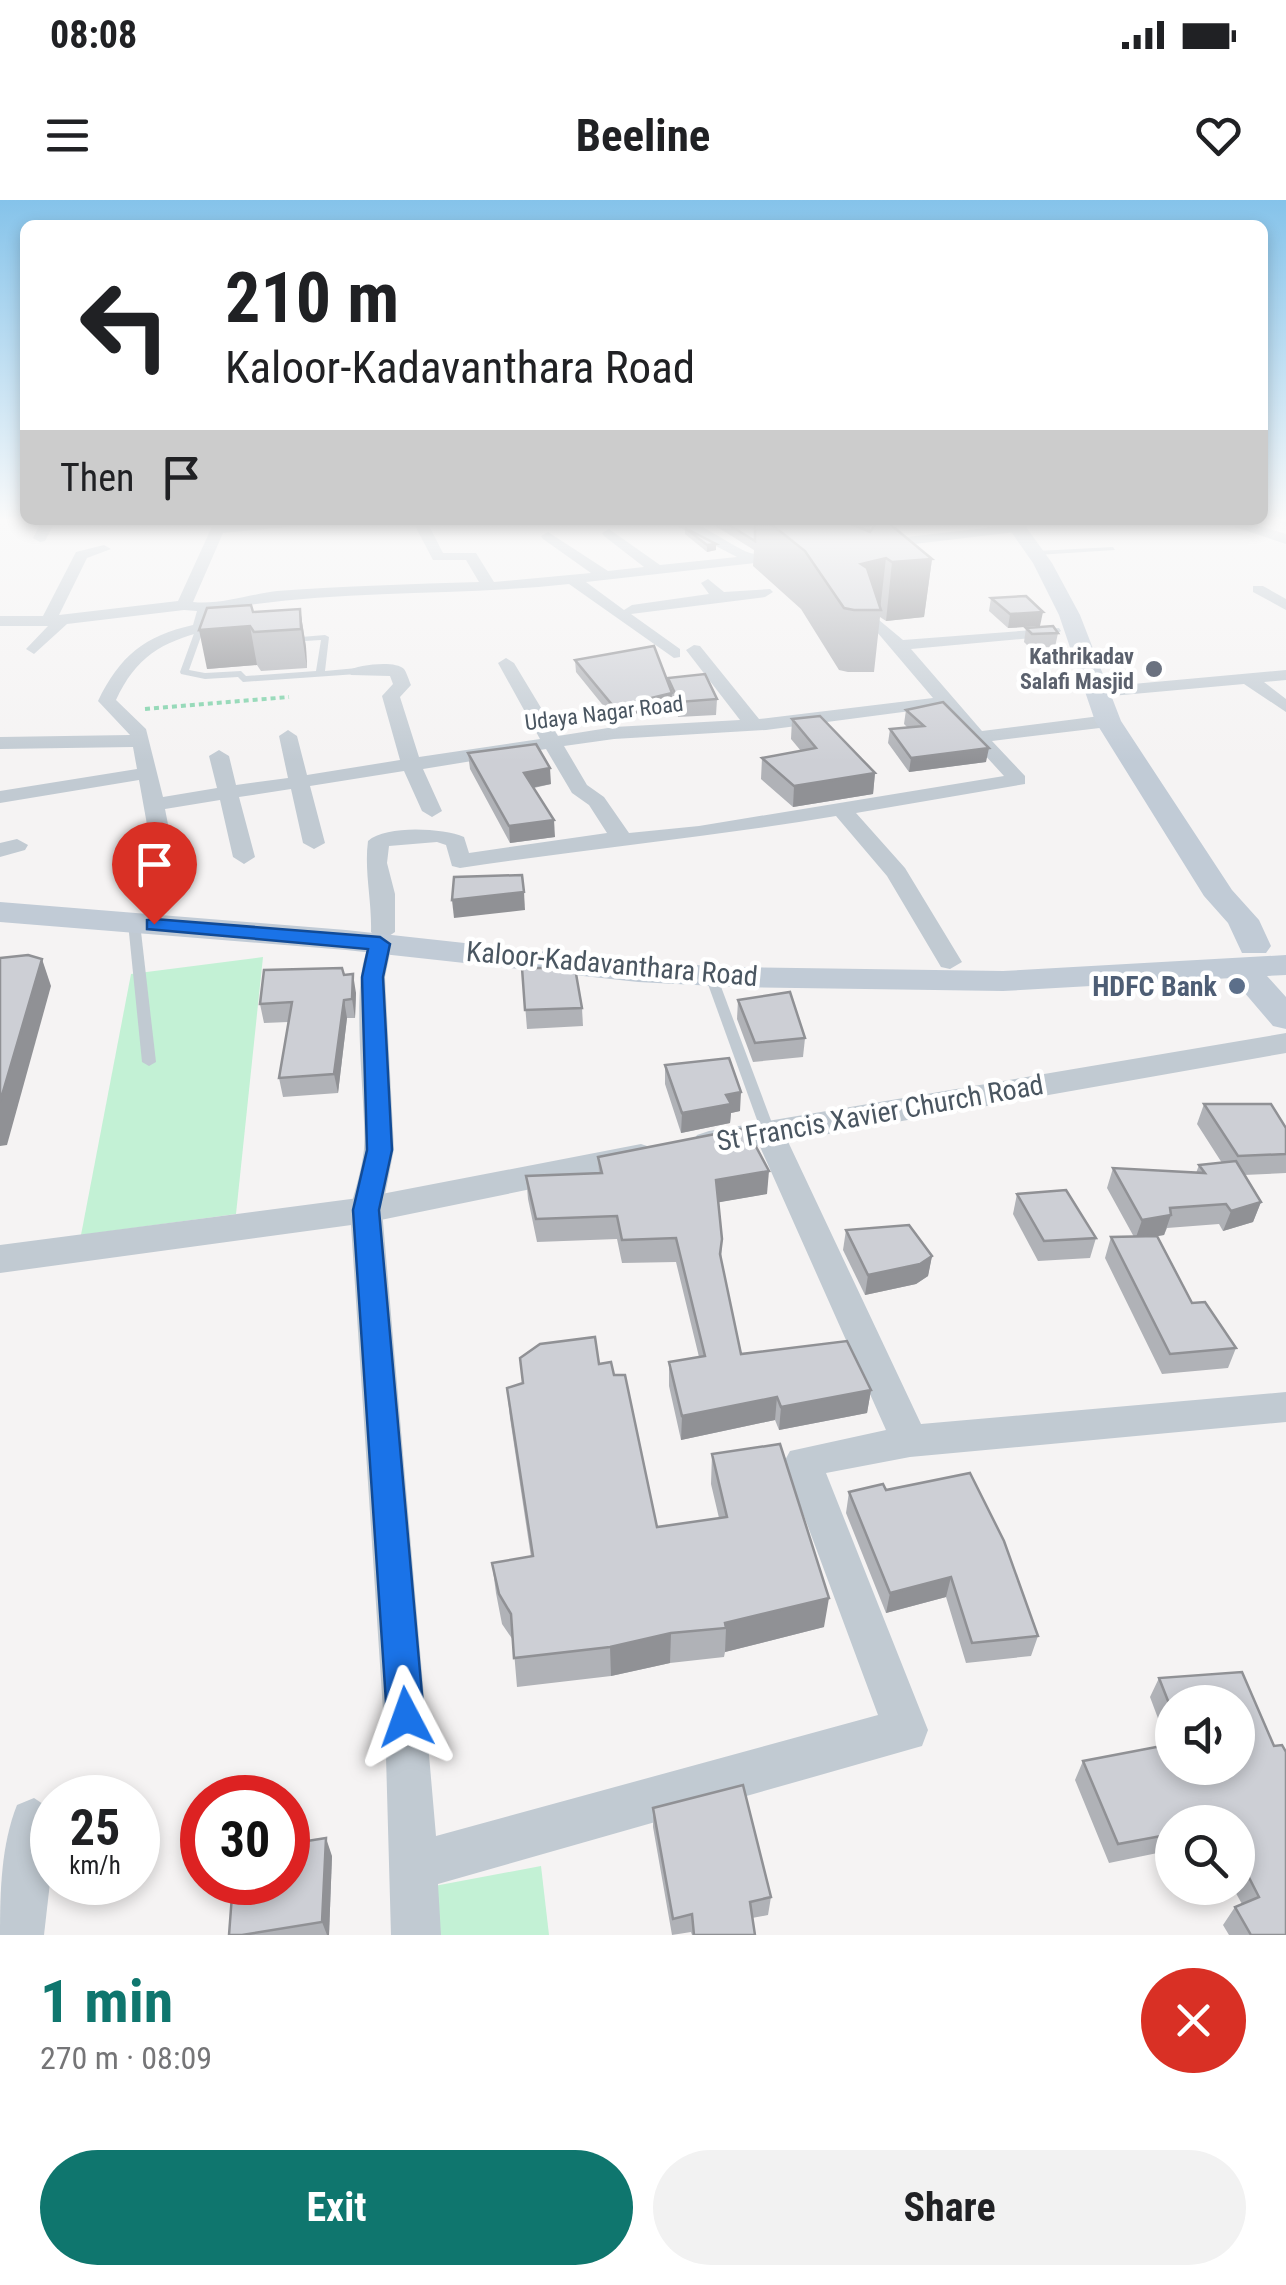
<!DOCTYPE html>
<meta charset="utf-8">
<style>
body{margin:0;font-family:"Roboto Condensed",sans-serif;background:#f2f2f2;color:#202124;height:100vh;display:flex;flex-direction:column;font-size:38px;white-space:nowrap}
*{box-sizing:border-box;margin:0}
p{font-size:32px;color:#757577}
.icon{flex:none;width:55px;height:55px;fill:none;stroke:currentColor;stroke-width:2;stroke-linecap:round;stroke-linejoin:round}
.map{position:relative;height:1735px;overflow:hidden}
.details{display:flex;flex-direction:column;background:#fff;flex:1}
.details>*{flex:none}
.top-card{position:absolute;left:20px;top:20px;width:1248px;height:305px;border-radius:15px;box-shadow:0 5px 15px #0003;background:#fff;color:#202124;overflow:hidden}
.controls{position:absolute;left:1155px;top:1485px;display:grid;gap:20px}
.controls a{display:grid;place-items:center;width:100px;height:100px;border-radius:50%;background:#fff;box-shadow:0 5px 15px #0003;font-size:50px}
.speed{position:absolute;left:30px;top:1575px;display:flex;gap:20px;font-size:50px;font-weight:700;text-align:center}
.speed>*{display:grid;place-content:center;width:130px;height:130px;border-radius:50%;background:#fff;box-shadow:0 5px 15px #0003;line-height:1}
.speed small{font-size:25px;font-weight:400}
.speed .limit{border:15px solid #d22;background:#fff;color:#111}
.pin{position:absolute;display:grid;place-items:center;width:85px;height:85px;color:#fff;margin:-102px -42px;border-radius:50% 50% 50% 0;rotate:-45deg;box-shadow:0 0 10px #0007}
.pin .icon{rotate:45deg}
.me{position:absolute;width:110px;margin:-55px;rotate:356deg;stroke-linejoin:round;filter:drop-shadow(0 0 8px #0008)}
.turn{display:flex;align-items:center;gap:35px;height:210px;padding:0 40px;font-size:45px}
.turn .icon{width:130px;height:130px;stroke-width:2.5}
.turn b{display:block;font-size:70px;line-height:85px}
.then{display:flex;align-items:center;height:95px;padding:0 40px;background:#0003;gap:20px;font-size:38px}
.round{display:grid;place-items:center;flex:none;width:105px;height:105px;border-radius:52px;background:#f2f2f2}
.overview{display:flex;align-items:center;justify-content:space-between;height:170px;padding:0 40px}
h1{font-size:60px;font-weight:700;line-height:75px;color:#0f766e}
.button{display:flex;gap:20px;margin-top:auto;padding:20px 40px}
.button a{flex:1;height:115px;border-radius:60px;background:#0f766e;color:#fff;font-size:40px;font-weight:700;line-height:115px;text-align:center}
.button a+a{background:#f2f2f2;color:#202124}
.status{display:flex;justify-content:space-between;align-items:center;height:70px;padding:0 50px;background:#fff;direction:ltr}
.status svg{height:28px;fill:currentColor}
header{display:flex;justify-content:space-between;align-items:center;height:130px;padding:0 40px;background:#fff;font-size:45px;font-weight:700}
.map>svg:first-child{display:block}
.green{fill:#c3f1d5}
.lines{fill:none;stroke-linecap:round;stroke-linejoin:round}
.canal{fill:#90daee;fill-rule:evenodd}
.path{stroke:#7ad0a6;stroke-width:4;stroke-dasharray:5 4;stroke-linecap:butt}
.service{fill:#c1cad2;fill-rule:evenodd}
.minor{fill:#c1cad2;fill-rule:evenodd}
.tertiary{fill:#c1cad2;fill-rule:evenodd}
.secondary{fill:#c1cbd6;fill-rule:evenodd}
.wall{fill:#b0b2b7;fill-rule:evenodd}
.shaded-wall{fill:#909195}
.building{fill:#cdcfd5;stroke:#909195;stroke-width:2.5}
.route{fill:#1a73e8;stroke:#114b97;stroke-width:2.5}
.worship-dot{fill:#6b7280;stroke:#fff;stroke-width:4}
.service-dot{fill:#5c6f8a;stroke:#fff;stroke-width:4}
.labels{text-anchor:middle;dominant-baseline:central;stroke-width:9;stroke-linejoin:round;paint-order:stroke}
.far-worship-label{font-size:22px;font-weight:bold;fill:#5b616d;stroke:#fff;text-anchor:end}
.far-street-label{font-size:22px;fill:#4a5661;stroke:#fff}
.street-label{font-size:28px;fill:#4a5661;stroke:#fff}
.service-label{font-size:28px;font-weight:bold;fill:#4e5e75;stroke:#fff;text-anchor:end}
</style>
<div class="status"><b>08:08</b><svg viewBox="0 0 49 12"><path d="M0 12V9h3v3zM5 12V6h3v6zM10 12V3h3v9zM15 12V0h3v12zM26 1h20v11H26zM47 4h2v5h-2z"/></svg></div>
<header><svg class="icon" aria-label="menu" viewBox="0 0 24 24"><path d="M4 6h16M4 12h16M4 18h16"/></svg>Beeline<svg class="icon" aria-label="heart" viewBox="0 0 24 24"><path d="M12 20l-8-8c-3-5 5-10 8-4 3-6 11-1 8 4z"/></svg></header>
<div class="map">
<svg width="1286" height="1735" viewBox="0 0 1286 1735">
<rect width="100%" height="100%" fill="#f5f3f3"/>
<g class="green">
<path d="M263,757L236,1014L81,1035L131,774Z"/>
<path d="M541,1666L549,1735H431L429,1687Z"/>
</g>
<g class="lines">
<path class="canal" d="M1275,319H1286V326Z"/>
<path class="path" d="M145,509L289,497"/>
<g class="service">
<path d="M1113,347L1115,350L1037,355L1034,353L1037,351Z"/>
<path d="M200,426L204,428L189,470L205,473L241,471L246,476L316,471L321,440L289,442L285,440L289,438L325,435L329,437L325,471L357,468L361,471L357,474L243,482L238,477L205,479L181,474L180,472L196,428Z"/>
<path d="M134,719L140,723L156,862L149,866L142,862L128,723Z"/>
<path d="M711,772L717,776L775,931L773,934L768,936L761,931L705,776Z"/>
</g>
<g class="minor">
<path d="M42,320H56L45,341L40,342L33,338Z"/>
<path d="M215,320H229L226,325L321,320L314,324L223,333L193,402C221,405 250,394 277,391C345,386 412,384 479,382L466,360H433L412,320H426L443,353H476L494,382L591,373L543,339L541,336L548,332L608,371L644,367L604,336L602,333L609,329L660,365L737,357L679,327V320C700,320 726,344 750,353C765,358 783,346 797,355L790,359L586,382L624,410L632,405L709,394L701,383L708,379L724,392L770,389L773,392L765,397L631,414L680,449V457L674,458L569,384C450,397 330,388 213,411L206,431C161,442 136,457 116,500L146,529L163,597L217,588L209,556L219,550L229,556L236,585L288,578L279,536L288,530L297,536L307,575L400,560L382,496L393,484L390,476L351,475L348,471C357,465 395,460 404,469C406,471 410,483 411,485L400,497L419,557L540,539L498,463L506,458L514,463L558,536L614,527L740,520L686,450L694,445L700,446L759,519L933,498L871,425L879,420L903,440L1059,428L1061,431L1053,436L911,449L982,531L1108,515L1117,521L1108,527L992,541L1025,576V584L856,613L905,668L962,762L950,769L941,767L887,676L836,616C710,637 586,649 460,668L452,666L446,645L437,642L389,646L387,663L395,694V732L386,738L392,744L385,777L394,949L382,1010L436,1636L878,1515L784,1262L790,1251L886,1230L753,931L758,924H778L783,931L921,1224L1286,1192V1222L910,1257L826,1273L928,1530L922,1546L438,1684L441,1735H391L386,1556L350,1010C355,990 362,969 364,949C368,911 344,754 377,738L371,732C372,701 364,671 368,641C386,625 442,628 464,637L469,653L607,633L589,605L572,593L546,549L423,569L442,611L432,617L422,611L404,571L310,586L325,643L314,649L303,643L291,589L239,597L255,657L244,664L233,657L220,600L165,609L178,675L169,710L157,717L145,710L156,675L139,580L0,603V591L137,569L133,547L0,549V537L130,535L98,501C120,456 144,436 193,425L197,411L184,410L67,424L34,454L26,449L48,426H0V416H43L76,352L104,345L111,349L87,358L59,415L178,401ZM941,507L1004,576L699,626L629,633L604,597L587,585L564,546L614,539L766,530Z"/>
<path d="M1020,324L1025,325V331L872,349L865,345L872,341Z"/>
<path d="M1253,386H1263L1286,399V410L1253,392Z"/>
<path d="M1286,470V480L1264,482L1286,499V512L1244,484L1100,497L1091,492L1100,487Z"/>
<path d="M17,639L28,645L25,650L0,657V643Z"/>
<path d="M34,1598L52,1610V1665L44,1735H0C0,1692 1,1645 17,1605Z"/>
</g>
<g class="tertiary">
<path d="M1214,320H1239L1286,334V344Z"/>
<path d="M1286,833V853L709,955L697,951L692,943L697,935L709,931Z"/>
<path d="M641,944L653,948L659,956L653,964L366,1023L0,1073V1045L366,997Z"/>
</g>
<g class="secondary">
<path d="M1003,320H1021L1052,363L1080,415L1121,521L1232,690L1259,720L1271,746L1266,753H1242L1228,723L1204,696L1095,521L1059,415L1033,363Z"/>
<path d="M0,702L346,730L638,762L734,767L1003,771L1286,755V775L1267,776L1286,797V829L1273,826L1232,778L1003,791L734,787L638,782L346,750L0,722Z"/>
</g>
</g>
<g class="wall">
<path d="M706,320H746L755,324L756,320H863L870,325V332L932,359L924,417L886,421L880,417L874,472H848L839,470L801,409L753,366L754,350Z"/>
<path d="M685,328L716,350L707,352L685,334Z"/>
<path d="M991,398L1040,426L1008,428L989,411Z"/>
<path d="M300,409L306,447L307,468L261,471L257,465L207,469L253,412Z"/>
<path d="M1026,428L1058,433L1055,447L1030,448L1024,442Z"/>
<path d="M575,460L668,482V478L717,499L716,515L678,517L672,502L671,505L614,519L576,472Z"/>
<path d="M906,510L986,562L909,572L888,543L890,529L908,528L904,524Z"/>
<path d="M792,519L875,573L873,594L793,607L761,579L762,558L801,551L791,539Z"/>
<path d="M468,553L551,584L534,588L555,637L510,643L470,569Z"/>
<path d="M522,768L582,808L583,826L527,829Z"/>
<path d="M344,775L356,793L355,818H347L338,893L283,897L279,878L288,822L264,823L260,804Z"/>
<path d="M738,800L805,838L803,857L753,862L737,819Z"/>
<path d="M665,865L740,911L731,913L730,923L681,933L665,884Z"/>
<path d="M1204,904L1286,928V973L1244,975L1261,1002L1253,1022L1223,1031L1219,1024L1167,1028L1164,1035L1156,1036L1192,1103L1236,1148L1228,1168L1162,1174L1105,1058L1111,1037H1134L1107,988L1113,968L1196,973L1199,965L1222,963L1197,924Z"/>
<path d="M598,957L767,994L719,1002L722,1039L721,1061L741,1154L871,1190L867,1213L779,1230L775,1220L681,1240L669,1186V1162L699,1157L676,1062L622,1063L617,1039L537,1042L528,999L526,976L599,973Z"/>
<path d="M1017,994L1096,1038L1090,1058L1038,1061L1013,1014Z"/>
<path d="M846,1030L932,1056L928,1076L916,1084L865,1095L843,1050Z"/>
<path d="M599,1164L657,1327L719,1318L711,1284L712,1254L824,1427L725,1452L724,1457L670,1463L611,1476L517,1487L513,1440L502,1424L496,1393L492,1363L531,1357L510,1218L507,1188Z"/>
<path d="M886,1290L1038,1436L1031,1456L966,1463L946,1397L886,1413L846,1313L849,1292Z"/>
<path d="M1242,1472L1274,1546L1282,1545L1286,1552V1735H1229L1223,1725L1235,1707L1242,1704L1233,1688H1238V1622H1172V1650L1109,1663L1075,1580L1083,1561L1168,1545L1150,1497L1159,1478ZM1172,1502H1238V1568H1172Z"/>
<path d="M653,1608L771,1697L768,1715L752,1718L755,1735H692L691,1732L672,1735L653,1627Z"/>
<path d="M332,1656L329,1735H229Z"/>
</g>
<g class="shaded-wall">
<path d="M716,344V350L707,352V345Z"/>
<path d="M886,358L880,410L861,364Z"/>
<path d="M932,359L924,417L886,421L892,362Z"/>
<path d="M300,409L306,447L307,468L301,429Z"/>
<path d="M1043,412L1040,426L1008,428L1010,414Z"/>
<path d="M250,426L257,465L207,469L199,430Z"/>
<path d="M672,493L671,505L614,519V507Z"/>
<path d="M989,548L986,562L909,572L911,558Z"/>
<path d="M550,568L551,584L525,589L524,573Z"/>
<path d="M875,573L873,594L793,607L794,586Z"/>
<path d="M554,620L555,637L510,643L509,626Z"/>
<path d="M524,692L525,710L454,718L452,700Z"/>
<path d="M42,759L51,786L7,945L0,946V902Z"/>
<path d="M353,774L356,793L355,818L352,799Z"/>
<path d="M344,800L347,818L338,893L334,874Z"/>
<path d="M741,892L740,911L731,913L730,923L681,933L682,913L726,895Z"/>
<path d="M769,971L767,994L715,1003L716,980Z"/>
<path d="M1261,1002L1253,1022L1223,1031L1231,1011Z"/>
<path d="M1171,1015L1164,1035L1135,1040L1142,1020Z"/>
<path d="M932,1056L928,1076L916,1084L865,1095L868,1075Z"/>
<path d="M871,1190L867,1213L779,1230L781,1207Z"/>
<path d="M777,1197L775,1220L681,1240L682,1216Z"/>
<path d="M951,1377L946,1397L886,1413L890,1393Z"/>
<path d="M829,1398L824,1427L725,1452L726,1428L725,1423Z"/>
<path d="M671,1433L670,1463L611,1476L610,1447Z"/>
<path d="M326,1638L332,1656L329,1735H327L322,1722Z"/>
</g>
<g class="building">
<path d="M721,320H747L755,324V341Z"/>
<path d="M766,320H843L870,332L878,320H885L932,359L892,362L886,358L861,364L867,368L881,410H854L844,408L805,351Z"/>
<path d="M843,320H863L870,325L858,327Z"/>
<path d="M685,328L716,344L707,345Z"/>
<path d="M1026,396L1043,412L1010,414L991,398Z"/>
<path d="M251,405L253,412L300,409L301,429L254,432L250,426L199,430L207,408Z"/>
<path d="M1053,426L1058,433L1032,434L1026,428Z"/>
<path d="M654,446L672,493L614,507L575,460Z"/>
<path d="M705,474L717,499L679,502L668,478Z"/>
<path d="M943,502L989,548L911,558L890,529L924,526L906,510Z"/>
<path d="M820,516L875,573L794,586L762,558L816,548L792,519Z"/>
<path d="M536,544L550,568L524,573L554,620L509,626L468,553Z"/>
<path d="M522,675L524,692L452,700L454,677Z"/>
<path d="M28,755L42,759L0,902V758Z"/>
<path d="M342,768L344,775L353,774L352,799L344,800L334,874L279,878L292,802L260,804L264,770Z"/>
<path d="M522,768H575L582,808L525,810Z"/>
<path d="M790,792L805,838L755,843L738,800Z"/>
<path d="M729,858L741,892L726,895L731,904L682,913L665,865Z"/>
<path d="M1204,904H1271L1286,928V954L1238,956Z"/>
<path d="M746,928L769,971L716,980L722,1039L720,1054L741,1154L847,1141L871,1190L781,1207L777,1197L682,1216L669,1162L705,1156L676,1038L622,1040L617,1016L536,1019L526,976L602,973L598,957Z"/>
<path d="M1236,961L1261,1002L1231,1011L1226,1004L1170,1008L1171,1015L1142,1020L1113,968L1205,973L1199,965Z"/>
<path d="M1066,990L1096,1038L1044,1041L1017,994Z"/>
<path d="M909,1025L932,1056L920,1064L868,1075L846,1030Z"/>
<path d="M1157,1036L1192,1103L1205,1102L1236,1148L1170,1154L1111,1037Z"/>
<path d="M595,1137L599,1164L611,1162L614,1175H625L657,1327L727,1317L712,1254L780,1244L829,1398L725,1423L726,1428L671,1433L610,1447L514,1458L511,1414L499,1394L492,1363L533,1356L507,1188L523,1183L520,1158L540,1144Z"/>
<path d="M970,1273L1004,1341L1038,1436L972,1443L951,1377L890,1393L849,1292L883,1284L886,1290Z"/>
<path d="M1242,1472L1274,1546L1282,1545L1286,1552V1735H1251L1235,1707L1259,1697L1238,1656V1622H1172V1634L1118,1644L1083,1561L1172,1544V1568H1238V1502H1172V1511L1159,1478Z"/>
<path d="M743,1585L771,1697L750,1702L755,1735H694L692,1714L673,1719L653,1608Z"/>
<path d="M326,1638L322,1722L242,1735H229L233,1682H288V1644Z"/>
</g>
<linearGradient id="sky" x2="0" y2="1"><stop stop-color="#85c3ea"/><stop offset="0.57" stop-color="#fafafa"/><stop offset="1" stop-color="#fafafa" stop-opacity="0"/></linearGradient>
<rect width="1286" height="562" fill="url(#sky)"/>
<path class="route" d="M154,719L380,737L390,744L383,777L392,950L379,1010L424,1517L419,1530L406,1535L393,1530L387,1517L353,1010L367,950L362,777L368,749L147,729V720Z"/>
<circle class="worship-dot" cx="1154" cy="469" r="10"/>
<circle class="service-dot" cx="1237" cy="786" r="10"/>
<g class="labels">
<g class="far-worship-label">
<text x="1134" y="456">Kathrikadav<tspan x="1134" dy="25">Salafi Masjid</tspan></text>
</g>
<g class="far-street-label">
<text transform="translate(604 513) rotate(-7)">Udaya Nagar Road</text>
</g>
<g class="street-label">
<text transform="translate(612 764) rotate(5)">Kaloor-Kadavanthara Road</text>
<text transform="translate(880 913) rotate(-10)">St Francis Xavier Church Road</text>
</g>
<g class="service-label">
<text x="1217" y="786">HDFC Bank</text>
</g>
</g>
</svg>
<div class="controls">
<a><svg class="icon" aria-label="sound" viewBox="0 0 24 24"><path d="M4 9h4l5-4v14l-5-4H4zM17 9q2 3 0 6"/></svg></a>
<a><svg class="icon" aria-label="search" viewBox="0 0 24 24"><circle cx="10" cy="10" r="6"/><path d="M15 15l6 6"/></svg></a>
</div>
<div class="speed"><div>25<small>km/h</small></div><div class="limit">30</div></div>
<div class="pin" style="left:154px;top:724px;background:#d93025"><svg class="icon" aria-label="arrive" viewBox="0 0 24 24"><path d="M6 21V4h12l-3 4 3 4H6"/></svg></div>
<svg class="me" style="left:406px;top:1517px" viewBox="-20 -20 40 40"><path d="M0-17L14 15 0 8-14 15z" fill="#1a73e8" stroke="#fff" stroke-width="4"/></svg>
<div class="top-card">
<div class="turn"><svg class="icon" aria-label="left" viewBox="0 0 24 24"><path d="M17 20v-9H6M10 6l-5 5 5 5"/></svg><div><b>210 m</b>Kaloor-Kadavanthara Road</div></div>
<div class="then">Then<svg class="icon" aria-label="arrive" viewBox="0 0 24 24"><path d="M6 21V4h12l-3 4 3 4H6"/></svg></div>
</div>
</div>
<section class="details">
<div class="overview"><div><h1>1 min</h1><p>270 m · 08:09</p></div><a class="round" style="background:#d93025;color:#fff"><svg class="icon" aria-label="close" viewBox="0 0 24 24"><path d="M6 6l12 12M18 6L6 18"/></svg></a></div>
<div class="button"><a>Exit</a><a>Share</a></div>
</section>
